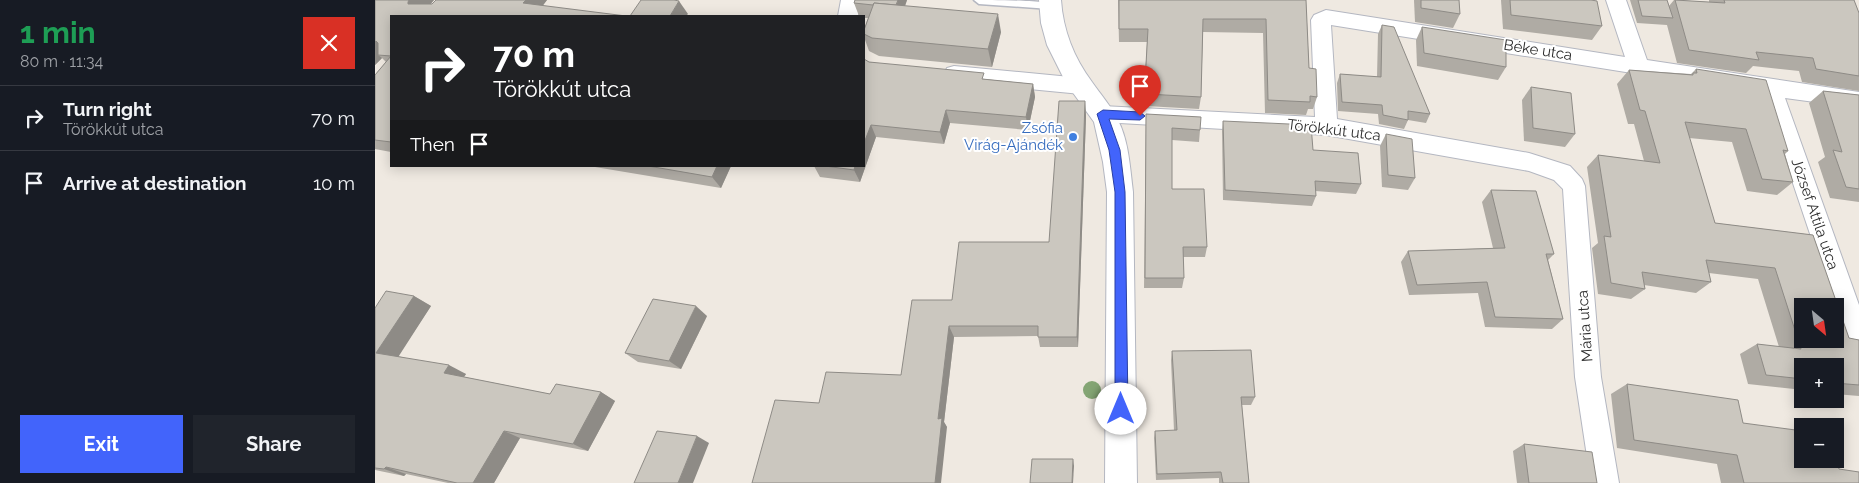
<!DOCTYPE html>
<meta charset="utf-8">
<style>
body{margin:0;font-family:Raleway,sans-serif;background:#20242c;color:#f1f3f6;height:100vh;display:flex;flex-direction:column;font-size:19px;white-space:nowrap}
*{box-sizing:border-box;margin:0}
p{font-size:16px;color:#9ea1a6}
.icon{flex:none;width:28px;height:28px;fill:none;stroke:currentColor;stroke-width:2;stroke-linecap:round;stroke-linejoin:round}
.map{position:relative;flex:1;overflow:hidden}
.panel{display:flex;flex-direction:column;background:#171b24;width:375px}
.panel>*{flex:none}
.guide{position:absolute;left:15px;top:15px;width:475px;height:152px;border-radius:0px;box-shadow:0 2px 12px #0003;background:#202124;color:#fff;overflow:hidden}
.needle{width:32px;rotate:151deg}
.tools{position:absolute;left:1419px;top:298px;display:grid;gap:10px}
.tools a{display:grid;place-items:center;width:50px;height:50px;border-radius:0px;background:#171b24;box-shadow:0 2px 12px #0003;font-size:25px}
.pin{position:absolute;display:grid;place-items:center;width:42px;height:42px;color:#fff;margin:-51px -21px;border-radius:50% 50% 50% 0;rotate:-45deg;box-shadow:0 0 5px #0007}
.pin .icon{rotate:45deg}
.me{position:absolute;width:55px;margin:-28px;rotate:0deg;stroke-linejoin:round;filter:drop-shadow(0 0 4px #0008)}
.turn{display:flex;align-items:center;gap:18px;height:105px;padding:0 20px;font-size:22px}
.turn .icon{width:65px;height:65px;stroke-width:2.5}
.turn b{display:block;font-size:35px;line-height:42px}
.then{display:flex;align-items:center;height:48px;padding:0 20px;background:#0003;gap:10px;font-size:19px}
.round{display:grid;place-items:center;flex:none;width:52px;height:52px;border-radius:0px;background:#20242c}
.summary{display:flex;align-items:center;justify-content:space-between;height:85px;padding:0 20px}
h1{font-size:30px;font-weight:700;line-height:38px;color:#1e9e55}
.action{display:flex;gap:10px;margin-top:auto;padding:10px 20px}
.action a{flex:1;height:58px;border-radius:0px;background:#4264fb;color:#fff;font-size:20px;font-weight:700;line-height:58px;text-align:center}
.action a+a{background:#20242c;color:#f1f3f6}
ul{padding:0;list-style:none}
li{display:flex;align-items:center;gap:15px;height:65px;padding:0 20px;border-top:1px solid #363941}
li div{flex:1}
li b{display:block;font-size:19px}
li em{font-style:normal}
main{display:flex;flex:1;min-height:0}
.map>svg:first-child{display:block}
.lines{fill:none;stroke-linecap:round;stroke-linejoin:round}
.lane-casing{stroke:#b4b7c1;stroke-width:3}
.street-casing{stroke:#b4b7c1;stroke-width:2}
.secondary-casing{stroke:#b4b7c1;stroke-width:2}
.lane{fill:#fff;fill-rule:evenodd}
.street{fill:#fff;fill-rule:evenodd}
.secondary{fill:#fff;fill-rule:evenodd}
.tree{fill:#84a574}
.wall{fill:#afaba4}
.shaded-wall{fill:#8e8b86}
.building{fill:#cbc7bf;stroke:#8e8b86;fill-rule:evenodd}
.route{fill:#4264fb;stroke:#2b41a3}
.shop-dot{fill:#3f7fe0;stroke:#fff;stroke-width:2}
.labels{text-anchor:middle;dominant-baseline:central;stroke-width:4;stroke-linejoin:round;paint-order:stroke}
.street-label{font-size:15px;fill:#2e2e2e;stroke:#fff}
.shop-label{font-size:15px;fill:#366cbe;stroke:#fff;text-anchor:end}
</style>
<main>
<section class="panel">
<div class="summary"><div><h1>1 min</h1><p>80 m · 11:34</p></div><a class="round" style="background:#d93025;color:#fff"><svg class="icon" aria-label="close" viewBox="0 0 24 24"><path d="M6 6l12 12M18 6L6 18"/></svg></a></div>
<ul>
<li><svg class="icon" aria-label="right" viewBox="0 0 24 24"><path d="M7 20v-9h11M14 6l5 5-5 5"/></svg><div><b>Turn right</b><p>Törökkút utca</p></div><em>70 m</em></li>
<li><svg class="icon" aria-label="arrive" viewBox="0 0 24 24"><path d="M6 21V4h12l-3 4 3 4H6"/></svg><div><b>Arrive at destination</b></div><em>10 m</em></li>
</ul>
<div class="action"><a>Exit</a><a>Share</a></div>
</section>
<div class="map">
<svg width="1484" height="483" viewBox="0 0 1484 483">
<rect width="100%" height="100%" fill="#efe9e1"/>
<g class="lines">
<g class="lane-casing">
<path id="lane" d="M599,0C613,0 673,0 680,5L675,9L604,4Z"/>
</g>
<g class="street-casing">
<g id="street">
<path d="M466,0H486L483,16H463Z"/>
<path d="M1231,0H1251L1272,60L1484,92V108L1410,98L1484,305V353L1475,349L1471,341L1388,94L956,25L962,119L1154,153L1195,166L1207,179L1210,186L1226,377L1244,483H1216L1200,377L1188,189L1179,180L1154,171L951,135L727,122L719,120L716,114L719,108L727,106L940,117L936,20L939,15L951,10L1250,57Z"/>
<path d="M579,66L706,78L713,80L717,86L713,92L706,94L579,82L572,80L569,74L572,68Z"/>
</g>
</g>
<g class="secondary-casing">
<path id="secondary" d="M664,0H686C688,30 699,58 717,82C726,95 736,106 743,120C754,142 755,168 758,192L762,483H730L732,192L728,162L719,122L691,83L672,45L666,23Z"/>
</g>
<use href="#lane" class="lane"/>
<use href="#street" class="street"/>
<use href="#secondary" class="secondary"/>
</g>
<circle class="tree" cx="717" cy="390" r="9"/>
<g class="wall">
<path d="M0,0H59L55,4H57L61,0H172L168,5L16,16V152L0,149V75L11,62L7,58L0,65Z"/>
<path d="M480,0H532L530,6L626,32L617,67L504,56L494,51L489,37V30L493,18H489V16H484L479,3Z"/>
<path d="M743,0H931L934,68L942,97L938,109H933L931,115L890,113L888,33L828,32L826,97L824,109L771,106L772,95H769L772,42H744Z"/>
<path d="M1039,0H1084L1085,14L1078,28L1040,22Z"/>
<path d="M1126,0H1216L1227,26L1217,40L1128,29Z"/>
<path d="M1255,0H1292L1294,6L1299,0L1334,2V0H1479L1484,13V91L1427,82L1424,71L1378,66L1371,73L1302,63L1292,25L1262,23Z"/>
<path d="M1007,25L1055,114L1051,123L1033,120L1029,129L1004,124L1003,114L963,111L962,83L965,74L1002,77L1003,34Z"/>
<path d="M1047,27L1131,67L1123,80L1042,66L1041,40Z"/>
<path d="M494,62L610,79L658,84L660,97L653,130L575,123L569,144L501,137L485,182L445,177L439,166H489Z"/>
<path d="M1321,69L1413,151L1410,154L1418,182L1402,195L1372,191L1357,142L1314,138L1340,223L1438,235L1474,338L1484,340V396L1460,394V366H1428V390L1373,384L1365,354L1382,344L1404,347L1383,279L1334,273L1336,282L1321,293L1269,285L1270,289L1256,299L1223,294L1217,248L1223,243L1212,167L1223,155L1269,161L1259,124H1253L1242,84L1254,70L1316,74Z"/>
<path d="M1156,87L1200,134L1190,147L1149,141L1147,100Z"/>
<path d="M1448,91L1484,95V202L1455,198L1443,162L1450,157L1434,103Z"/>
<path d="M710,101L711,116L703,347H665L663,336L579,337L569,422L572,427L444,403L526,375L577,300L674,242Z"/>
<path d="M771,114L825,130L824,142L797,140V189L832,247L830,257H808L809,278L807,288H769Z"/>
<path d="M848,121L938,150L986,184L981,194L940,191L941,196L937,206L848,200L847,131Z"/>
<path d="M1011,134L1040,178L1033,190L1007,187L1005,146Z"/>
<path d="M214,166H356L346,188Z"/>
<path d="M1116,190L1179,254L1173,260L1188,319L1177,329L1110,327L1103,293L1034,295L1026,262L1033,251L1118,248L1107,202Z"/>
<path d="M39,296L56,306L23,356L91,374L89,377L175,394L226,392L240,401L213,451L145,438L119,483H73L31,474L29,476L0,470V308Z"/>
<path d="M332,316L306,369L263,362L250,353Z"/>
<path d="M797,351L880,397L876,405H867L874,483H844V478L781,480L779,438L780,431H799L796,360Z"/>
<path d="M1252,384L1368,423L1464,469L1484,483H1346L1342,464L1242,448L1236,394Z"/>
<path d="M1149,444L1222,483H1142L1138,451Z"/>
</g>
<g class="shaded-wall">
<path d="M34,0H59L47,15L33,4V2Z"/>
<path d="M151,0H172L160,16L148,3Z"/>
<path d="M523,0H532L525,20L521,7Z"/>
<path d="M304,1L313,14L311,16H295Z"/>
<path d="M623,14L626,32L617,67L613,49Z"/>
<path d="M1,41L15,54L3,55L7,58L0,65V42Z"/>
<path d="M658,84L660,97L653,130L651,117Z"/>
<path d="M710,101L711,116L703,347L702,337Z"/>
<path d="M571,110L575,123L569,144L565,132Z"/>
<path d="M496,125L501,137L485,182L479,170L480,166H489V143Z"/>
<path d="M342,166H356L346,188L337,177Z"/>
<path d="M39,296L56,306L20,362L1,353Z"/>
<path d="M321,306L332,316L306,369L294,361Z"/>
<path d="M574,326L579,337L569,422L572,427L566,483H560L563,419Z"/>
<path d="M74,365L91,374L86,381L69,373Z"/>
<path d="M226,392L240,401L213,451L198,444Z"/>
<path d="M129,431L145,438L119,483H98Z"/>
<path d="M322,436L334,443L318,483H303Z"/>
<path d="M698,459L699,466L698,483H697Z"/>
<path d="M11,467L31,474L29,476L9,469Z"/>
</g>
<g class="building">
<path d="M0,0H34L33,2V4H57L61,0H151L148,3L251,16H16V142L0,140V75L16,56L3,55V43L1,41L0,42Z"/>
<path d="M266,0H299L304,1L295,16H255Z"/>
<path d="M480,0H523L521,5L499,3L498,5L479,3Z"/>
<path d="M744,0H931L934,68L941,69L942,97L935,96V102L893,100L891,19H828L826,97L772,94V82H770L773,29H744Z"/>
<path d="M1046,0H1084L1085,14L1046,8Z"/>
<path d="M1135,0H1216L1222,1L1227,26L1136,15Z"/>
<path d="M1263,0H1292L1298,18L1267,16Z"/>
<path d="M1300,0L1350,3L1349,0H1479L1484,13V76L1441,69L1438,58L1381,52L1384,60L1314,50Z"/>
<path d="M499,3L623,14L613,49L497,38L489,34V30Z"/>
<path d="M1007,25L1019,27L1055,114L1033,111V120L1008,115L1007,105L967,102L965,74L1006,77Z"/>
<path d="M1047,27L1131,40V67L1049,53Z"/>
<path d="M489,59L494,62L609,73L607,79L658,84L651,117L571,110L565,132L496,125L489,143Z"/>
<path d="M1321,69L1391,80L1413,151L1408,150L1418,182L1387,179L1371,129L1310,122L1340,223L1438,235L1474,338L1484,340V385L1460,383V366H1428V379L1391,375L1382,344L1426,349L1400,268L1331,260L1336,282L1267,272L1270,289L1236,283L1229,236L1236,237L1223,155L1285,163L1270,111L1265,110L1254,70L1318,75V73H1322ZM1428,306H1460V339H1428Z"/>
<path d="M1156,87L1196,93L1200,134L1158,128Z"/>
<path d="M1448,91L1484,95V189L1471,187L1458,150L1467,152Z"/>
<path d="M684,101H710L702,337H663V326H574L563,419L567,418L560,483H377L400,400L444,403L451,372L526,375L537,300H577L584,242H674Z"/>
<path d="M771,114L826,117L825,130L797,128V189H829L832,247H808L809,278H770Z"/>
<path d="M848,121L936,125L938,150L983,153L986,184L940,181L941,196L850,190Z"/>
<path d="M1011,134L1037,139L1040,178L1013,175Z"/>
<path d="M273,166H342L337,177Z"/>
<path d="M450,166H480L479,170Z"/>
<path d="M1116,190L1161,191L1179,254H1171L1188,319L1120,317L1112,282L1042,285L1033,251L1130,248Z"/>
<path d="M11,291L39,296L1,353L74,365L69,373L175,394L181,384L226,392L198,444L129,431L98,483H82L11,467L9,469L0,468V308Z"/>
<path d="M278,299L321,306L294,361L250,353Z"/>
<path d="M876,350L880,397H866L874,483H848L846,472L782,474L780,431L802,430L797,351Z"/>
<path d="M1252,384L1363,400L1368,423L1428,431V459H1460V457L1464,469L1484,472V483H1369L1362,455L1259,440Z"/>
<path d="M282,431L322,436L303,483H259Z"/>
<path d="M1149,444L1217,452L1222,483H1154Z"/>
<path d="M657,459H698L697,483H655Z"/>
</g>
<path class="route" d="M728,110L765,112L770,116L765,120L734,119L745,150L750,192L753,409L751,413L746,415L742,413L740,409V192L734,150L722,114Z"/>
<circle class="shop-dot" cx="698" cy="137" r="5"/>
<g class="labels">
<g class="street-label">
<text transform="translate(1163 50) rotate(9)">Béke utca</text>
<text transform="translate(959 130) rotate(7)">Törökkút utca</text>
<text transform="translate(1440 214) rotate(71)">József Attila utca</text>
<text transform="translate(1210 326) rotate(-94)">Mária utca</text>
</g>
<g class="shop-label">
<text x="688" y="128">Zsófia<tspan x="688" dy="17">Virág-Ajándék</tspan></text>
</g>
</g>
</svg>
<div class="tools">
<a><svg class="needle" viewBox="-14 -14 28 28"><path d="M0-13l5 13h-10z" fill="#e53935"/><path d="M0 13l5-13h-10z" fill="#9ea1a6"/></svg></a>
<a>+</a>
<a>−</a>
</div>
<div class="pin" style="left:765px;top:116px;background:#d93025"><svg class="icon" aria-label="arrive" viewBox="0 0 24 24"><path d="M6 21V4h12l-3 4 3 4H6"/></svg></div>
<svg class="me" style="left:746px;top:409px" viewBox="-20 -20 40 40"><circle r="19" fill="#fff"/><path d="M0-13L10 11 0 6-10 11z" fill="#4264fb"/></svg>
<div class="guide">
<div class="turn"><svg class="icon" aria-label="right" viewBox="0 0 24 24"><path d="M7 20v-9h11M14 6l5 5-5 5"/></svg><div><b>70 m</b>Törökkút utca</div></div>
<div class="then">Then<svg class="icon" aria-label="arrive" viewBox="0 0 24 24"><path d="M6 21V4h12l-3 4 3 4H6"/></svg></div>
</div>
</div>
</main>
